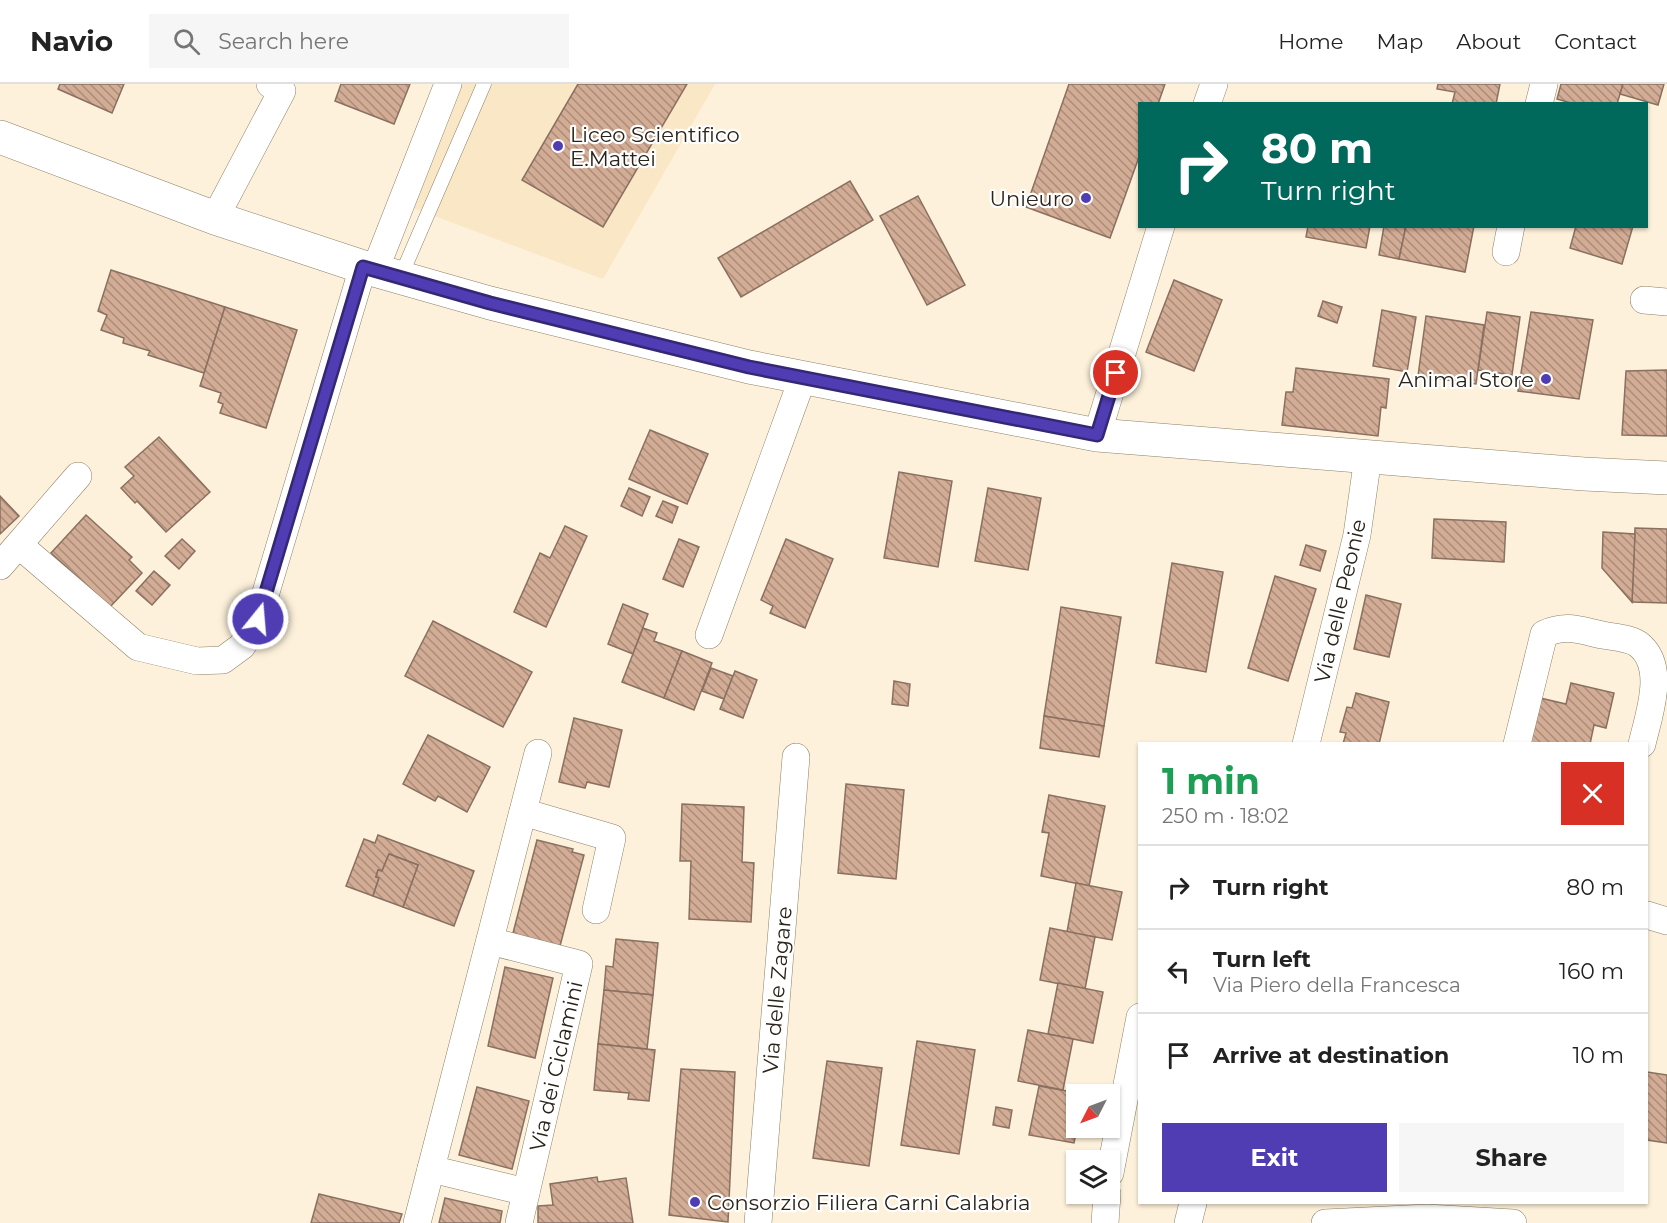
<!DOCTYPE html>
<meta charset="utf-8">
<style>
body{margin:0;font-family:Montserrat,sans-serif;background:#f6f6f6;color:#222;height:100vh;display:flex;flex-direction:column;font-size:22px;white-space:nowrap}
*{box-sizing:border-box;margin:0}
p{font-size:20px;color:#767676}
.icon{flex:none;width:33px;height:33px;fill:none;stroke:currentColor;stroke-width:2;stroke-linecap:round;stroke-linejoin:round}
.map{position:relative;flex:1;overflow:hidden}
.sheet{position:absolute;left:1138px;top:658px;width:510px;height:462px;display:flex;flex-direction:column;background:#fff;border-radius:0px;box-shadow:0 2px 4px #0004}
.sheet>*{flex:none}
.guide{position:absolute;left:1138px;top:18px;width:510px;height:126px;border-radius:0px;box-shadow:0 2px 4px #0004;background:#00695c;color:#fff;overflow:hidden}
.needle{width:39px;rotate:228deg}
.tools{position:absolute;left:1066px;top:1000px;display:grid;gap:12px}
.tools a{display:grid;place-items:center;width:54px;height:54px;border-radius:0px;background:#fff;box-shadow:0 2px 4px #0004;font-size:30px}
.pin{position:absolute;display:grid;place-items:center;width:51px;height:51px;color:#fff;margin:-26px;border:3px solid #fff;border-radius:50%;box-shadow:0 2px 6px #0007}
.me{position:absolute;width:66px;margin:-33px;rotate:17deg;stroke-linejoin:round;filter:drop-shadow(0 0 4px #0008)}
.turn{display:flex;align-items:center;gap:21px;height:126px;padding:0 24px;font-size:27px}
.turn .icon{width:78px;height:78px;stroke-width:2.5}
.turn b{display:block;font-size:42px;line-height:51px}
.round{display:grid;place-items:center;flex:none;width:63px;height:63px;border-radius:0px;background:#f6f6f6}
.summary{display:flex;align-items:center;justify-content:space-between;height:102px;padding:0 24px}
h1{font-size:36px;font-weight:700;line-height:45px;color:#1e9e55}
.button{display:flex;gap:12px;margin-top:auto;padding:12px 24px}
.button a{flex:1;height:69px;border-radius:0px;background:#503cb3;color:#fff;font-size:24px;font-weight:700;line-height:69px;text-align:center}
.button a+a{background:#f6f6f6;color:#222}
ul{padding:0;list-style:none}
li{display:flex;align-items:center;gap:18px;height:84px;padding:0 24px;border-top:2px solid #e0e0e0}
li div{flex:1}
li b{display:block;font-size:22px}
li em{font-style:normal}
header{display:flex;align-items:center;gap:36px;box-sizing:border-box;height:84px;padding:0 30px;background:#fff;border-bottom:2px solid #e0e0e0}
header strong{font-size:28px}
nav{display:flex;gap:33px;margin-inline-start:auto;font-size:21px}
.search{width:420px;height:54px;background:#f6f6f6;display:flex;align-items:center;gap:15px;box-sizing:border-box;padding:0 21px;border-radius:0px;color:#767676;font-size:22px}
.map>svg:first-child{display:block}
.built{fill:#f9e7c5}
.building{fill:url(#building-back-hatch);stroke:#897061;stroke-width:1.5}
.lines{fill:none;stroke-linecap:round;stroke-linejoin:round}
.service-casing{stroke:#8d8067;stroke-width:15}
.minor-casing{stroke:#8d8067;stroke-width:28}
.tertiary-casing{stroke:#8d8067;stroke-width:34}
.service{stroke:#fff;stroke-width:14}
.minor{stroke:#fff;stroke-width:27}
.tertiary{stroke:#fff;stroke-width:33}
.route-casing{stroke:#342774;stroke-width:15}
.route{stroke:#503cb3;stroke-width:10}
.poi-dot{fill:#503cb3;stroke:#fff;stroke-width:2}
.labels{text-anchor:middle;dominant-baseline:central;stroke-width:4.5;stroke-linejoin:round;paint-order:stroke}
.poi-label{font-size:21px;fill:#29241a;stroke:#fff;text-anchor:start}
.street-label{font-size:21px;fill:#29241a;stroke:#fff}
</style>
<header>
<strong>Navio</strong>
<div class="search"><svg class="icon" aria-label="search" viewBox="0 0 24 24"><circle cx="10" cy="10" r="6"/><path d="M15 15l6 6"/></svg>Search here</div>
<nav><a>Home</a><a>Map</a><a>About</a><a>Contact</a></nav>
</header>
<div class="map">
<svg width="1667" height="1139" viewBox="0 0 1667 1139">
<defs>
<pattern id="building-back-hatch" width="6" height="6" patternUnits="userSpaceOnUse" patternTransform="scale(1.5)"><rect width="6" height="6" fill="#d3ac95"/><path d="M-1 5l2 2M0 0l6 6M5-1l2 2" fill="none" stroke="#ab8c79"/></pattern>
</defs>
<rect width="100%" height="100%" fill="#fdf1db"/>
<path class="built" d="M461,0H715L603,195L413,124Z"/>
<g class="building">
<path d="M60,0H124L112,29L58,5Z"/>
<path d="M341,0H410L394,40L335,17Z"/>
<path d="M578,0H687L603,143L522,96Z"/>
<path d="M1069,0H1165L1158,20H1140V70L1110,154L1026,123Z"/>
<path d="M1438,0H1500L1496,20H1452L1455,8L1437,5Z"/>
<path d="M1561,0H1623L1617,20H1574L1557,15Z"/>
<path d="M1623,0H1664L1658,21L1620,10Z"/>
<path d="M850,97L873,136L741,213L718,174Z"/>
<path d="M918,112L965,201L927,221L880,132Z"/>
<path d="M1308,142H1370L1366,164L1306,153Z"/>
<path d="M1384,142H1406L1399,175L1379,171Z"/>
<path d="M1406,142H1474L1465,188L1399,175Z"/>
<path d="M1576,142H1633L1622,180L1570,164Z"/>
<path d="M111,186L225,223L204,289L148,271L150,267L123,259L124,254L101,246L107,231L98,227Z"/>
<path d="M1174,196L1222,216L1194,287L1146,268Z"/>
<path d="M1323,217L1342,223L1337,239L1318,232Z"/>
<path d="M225,223L297,246L266,344L220,329L223,320L218,318L221,309L200,302Z"/>
<path d="M1382,226L1416,233L1407,288L1373,282Z"/>
<path d="M1487,228L1520,233L1512,291L1478,286Z"/>
<path d="M1531,228L1593,236L1579,315L1518,307Z"/>
<path d="M1426,232L1484,241L1476,300L1418,292Z"/>
<path d="M1296,284L1389,295L1386,324L1381,323L1378,352L1282,341L1286,308H1293Z"/>
<path d="M1667,286V352L1622,351L1626,287Z"/>
<path d="M650,346L708,370L687,420L629,395Z"/>
<path d="M159,353L210,408L166,448L137,417L135,419L121,404L134,392L125,383Z"/>
<path d="M899,388L952,397L938,483L884,474Z"/>
<path d="M629,404L650,413L642,432L621,422Z"/>
<path d="M988,404L1041,414L1028,486L975,477Z"/>
<path d="M0,412L19,432L0,450Z"/>
<path d="M663,417L678,423L672,439L656,432Z"/>
<path d="M86,431L132,473L129,476L142,489L110,523L51,469Z"/>
<path d="M1434,435L1506,438L1504,478L1432,474Z"/>
<path d="M565,442L587,452L546,543L514,528L540,469L550,474Z"/>
<path d="M1635,444L1667,445V519L1632,518Z"/>
<path d="M1603,448L1635,450L1632,518L1602,484Z"/>
<path d="M182,455L195,467L179,485L165,472Z"/>
<path d="M679,455L699,463L683,503L663,495Z"/>
<path d="M786,455L833,475L805,544L770,529L773,522L761,516Z"/>
<path d="M1306,461L1326,467L1320,487L1300,481Z"/>
<path d="M1172,479L1223,488L1206,588L1156,579Z"/>
<path d="M154,487L170,501L152,521L136,507Z"/>
<path d="M1275,492L1316,505L1288,597L1248,584Z"/>
<path d="M1366,511L1401,520L1389,573L1354,565Z"/>
<path d="M623,520L648,530L633,570L608,560Z"/>
<path d="M1061,523L1121,533L1104,642L1044,632Z"/>
<path d="M433,537L532,588L503,643L405,592Z"/>
<path d="M643,544L657,549L654,557L682,567L664,614L622,598Z"/>
<path d="M682,567L712,579L694,626L664,614Z"/>
<path d="M711,584L733,592L724,615L702,607Z"/>
<path d="M735,587L757,596L743,634L720,625Z"/>
<path d="M894,597L910,600L908,622L892,620Z"/>
<path d="M1571,599L1614,609L1606,644L1594,641L1590,660H1530L1540,614L1566,620Z"/>
<path d="M1356,609L1389,618L1379,660H1343L1346,649L1340,648L1347,623L1352,624Z"/>
<path d="M1044,632L1104,642L1099,673L1040,664Z"/>
<path d="M574,634L622,646L609,703L587,698L585,704L559,698Z"/>
<path d="M428,651L490,683L467,728L438,712L435,717L403,700Z"/>
<path d="M846,700L904,706L896,795L838,789Z"/>
<path d="M1049,711L1105,722L1089,802L1041,792L1049,749L1042,748Z"/>
<path d="M682,720L744,723L742,778L754,779L751,838L689,835L691,777H680Z"/>
<path d="M378,751L474,787L454,842L403,823L418,781L389,770L382,787L378,786L376,793L379,794L373,812L346,802L364,755L375,759Z"/>
<path d="M537,756L573,765L572,768L584,771L560,862L512,853Z"/>
<path d="M389,770L418,781L403,823L373,812L379,794L376,793L378,786L382,787Z"/>
<path d="M1076,799L1122,808L1112,856L1067,848Z"/>
<path d="M1050,844L1095,853L1085,905L1040,896Z"/>
<path d="M616,855L658,859L653,911L604,906L606,882L613,883Z"/>
<path d="M505,883L553,894L535,974L488,962Z"/>
<path d="M1058,899L1103,908L1093,959L1048,950Z"/>
<path d="M604,906L653,911L647,965L598,960Z"/>
<path d="M1028,946L1073,955L1063,1006L1018,997Z"/>
<path d="M917,957L975,966L959,1070L901,1061Z"/>
<path d="M598,960L655,966L649,1017L628,1015L629,1009L594,1006Z"/>
<path d="M827,977L882,984L869,1082L813,1074Z"/>
<path d="M681,985L735,988L728,1138L669,1131Z"/>
<path d="M1647,988L1667,991V1059L1647,1056Z"/>
<path d="M1039,1002L1083,1010L1077,1011V1044L1074,1059L1029,1051Z"/>
<path d="M477,1003L529,1017L512,1085L459,1071Z"/>
<path d="M996,1023L1012,1026L1009,1044L993,1041Z"/>
<path d="M597,1093L598,1098L626,1094L633,1139H538V1122L553,1121L550,1100Z"/>
<path d="M319,1110L402,1130L399,1139H311Z"/>
<path d="M445,1114L502,1127L500,1139H439Z"/>
</g>
<g class="lines">
<g class="service-casing">
<path id="service" d="M400,194L484,0"/>
</g>
<g class="minor-casing">
<g id="minor">
<path d="M1207,20L1214,0"/>
<path d="M1539,20L1544,0"/>
<path d="M215,134L282,7L270,0"/>
<path d="M1506,168L1511,142"/>
<path d="M375,186L448,0"/>
<path d="M1644,216L1667,218"/>
<path d="M1097,351L1161,142"/>
<path d="M19,461L138,563L197,577L223,576L242,562L258,535L363,183"/>
<path d="M0,482L78,392"/>
<path d="M709,551L803,293"/>
<path d="M1306,660L1357,451L1368,373"/>
<path d="M1517,660L1544,550C1566,540 1579,546 1602,551C1613,553 1629,554 1638,560C1667,582 1649,630 1642,660"/>
<path d="M523,728L612,754L596,826"/>
<path d="M1647,831L1667,837"/>
<path d="M490,857L579,880L519,1139"/>
<path d="M431,1085L526,1108"/>
<path d="M1110,1089L1140,933"/>
<path d="M417,1139L538,669"/>
<path d="M758,1139L796,673"/>
<path d="M1105,1139L1107,1110"/>
<path d="M1188,1139L1193,1119"/>
<path d="M1325,1139L1427,1134L1513,1139"/>
</g>
</g>
<g class="tertiary-casing">
<path id="tertiary" d="M0,53L215,134L363,183L490,219L749,283L1097,351L1584,390L1667,394"/>
</g>
<use href="#service" class="service"/>
<use href="#minor" class="minor"/>
<use href="#tertiary" class="tertiary"/>
</g>
<g class="lines">
<g class="route-casing">
<path id="route" d="M258,535L363,183L490,219L749,283L1097,351L1116,289"/>
</g>
<use href="#route" class="route"/>
</g>
<g class="poi-dot">
<circle cx="558" cy="62" r="6"/>
<circle cx="1086" cy="114" r="6"/>
<circle cx="1546" cy="295" r="6"/>
<circle cx="695" cy="1118" r="6"/>
</g>
<g class="labels">
<g class="poi-label">
<text x="570" y="50">Liceo Scientifico<tspan x="570" dy="24">E.Mattei</tspan></text>
<text x="1074" y="114" text-anchor="end">Unieuro</text>
<text x="1534" y="295" text-anchor="end">Animal Store</text>
<text x="707" y="1118">Consorzio Filiera Carni Calabria</text>
</g>
<g class="street-label">
<text transform="translate(1340 517) rotate(-77)">Via delle Peonie</text>
<text transform="translate(777 906) rotate(-85)">Via delle Zagare</text>
<text transform="translate(556 982) rotate(-77)">Via dei Ciclamini</text>
</g>
</g>
</svg>
<div class="tools">
<a><svg class="needle" viewBox="-14 -14 28 28"><path d="M0-13l5 13h-10z" fill="#e53935"/><path d="M0 13l5-13h-10z" fill="#767676"/></svg></a>
<a><svg class="icon" aria-label="layers" viewBox="0 0 24 24"><path d="M12 4l9 5-9 5-9-5zM3 14l9 5 9-5"/></svg></a>
</div>
<div class="pin" style="left:1116px;top:289px;background:#d93025"><svg class="icon" aria-label="arrive" viewBox="0 0 24 24"><path d="M6 21V4h12l-3 4 3 4H6"/></svg></div>
<svg class="me" style="left:258px;top:535px" viewBox="-20 -20 40 40"><circle r="17" fill="#503cb3" stroke="#fff" stroke-width="3"/><path d="M0-11L8 9 0 5-8 9z" fill="#fff"/></svg>
<div class="guide">
<div class="turn"><svg class="icon" aria-label="right" viewBox="0 0 24 24"><path d="M7 20v-9h11M14 6l5 5-5 5"/></svg><div><b>80 m</b>Turn right</div></div>
</div>
<section class="sheet">
<div class="summary"><div><h1>1 min</h1><p>250 m · 18:02</p></div><a class="round" style="background:#d93025;color:#fff"><svg class="icon" aria-label="close" viewBox="0 0 24 24"><path d="M6 6l12 12M18 6L6 18"/></svg></a></div>
<ul>
<li><svg class="icon" aria-label="right" viewBox="0 0 24 24"><path d="M7 20v-9h11M14 6l5 5-5 5"/></svg><div><b>Turn right</b></div><em>80 m</em></li>
<li><svg class="icon" aria-label="left" viewBox="0 0 24 24"><path d="M17 20v-9H6M10 6l-5 5 5 5"/></svg><div><b>Turn left</b><p>Via Piero della Francesca</p></div><em>160 m</em></li>
<li><svg class="icon" aria-label="arrive" viewBox="0 0 24 24"><path d="M6 21V4h12l-3 4 3 4H6"/></svg><div><b>Arrive at destination</b></div><em>10 m</em></li>
</ul>
<div class="button"><a>Exit</a><a>Share</a></div>
</section>
</div>
